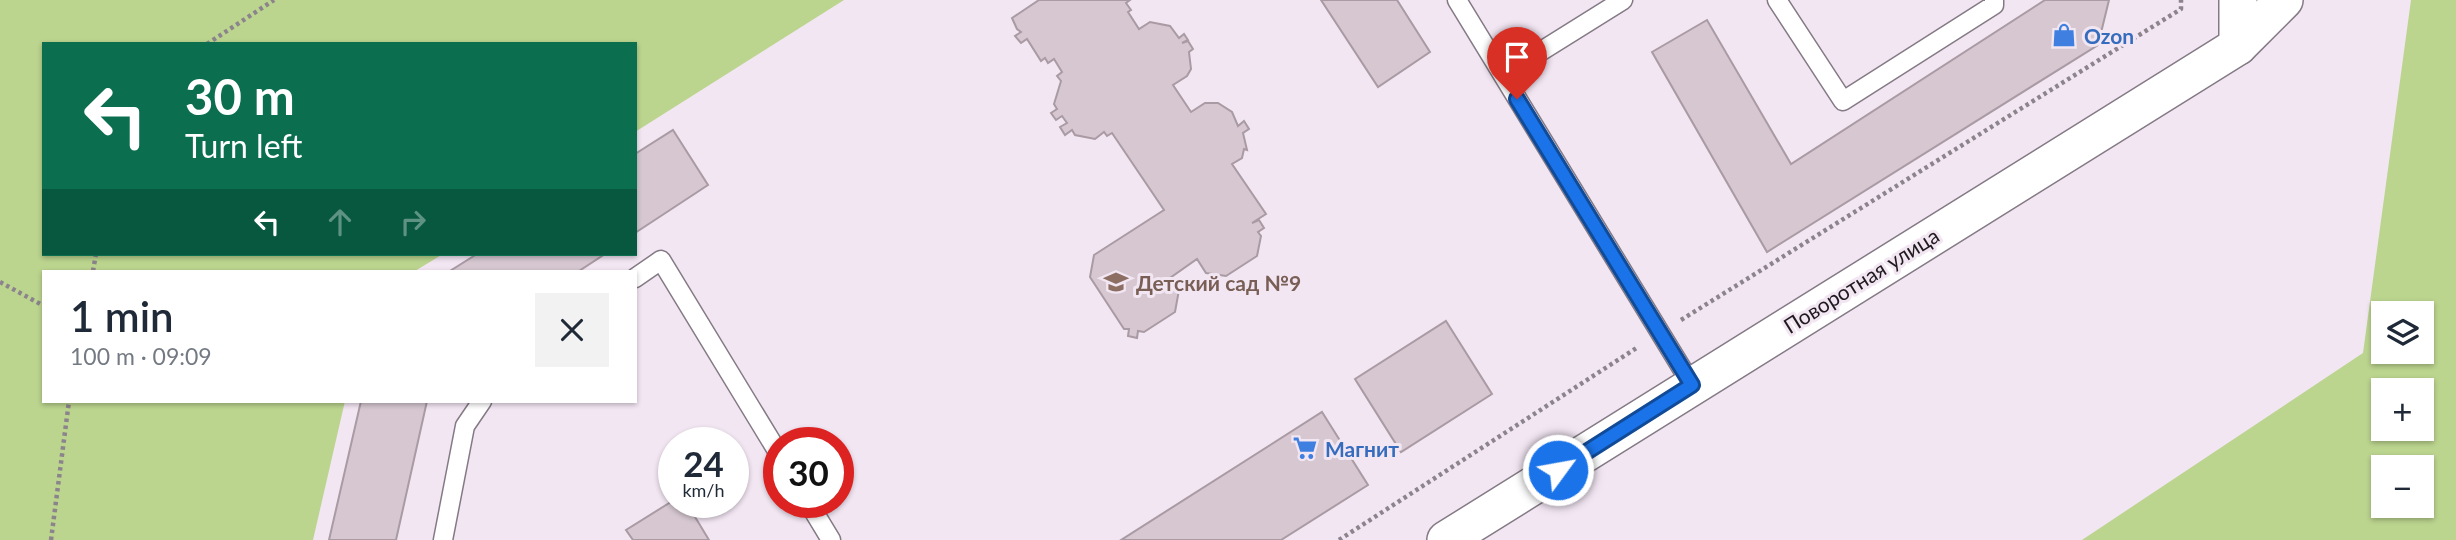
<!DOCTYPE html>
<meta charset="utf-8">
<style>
body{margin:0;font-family:Lato,sans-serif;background:#f2f2f3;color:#1f2937;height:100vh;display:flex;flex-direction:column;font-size:26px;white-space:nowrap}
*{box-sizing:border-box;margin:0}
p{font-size:23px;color:#747a83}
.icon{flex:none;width:38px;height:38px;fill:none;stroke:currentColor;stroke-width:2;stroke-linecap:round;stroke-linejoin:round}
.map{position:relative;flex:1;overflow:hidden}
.drawer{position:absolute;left:42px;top:270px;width:595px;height:133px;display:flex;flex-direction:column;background:#fff;border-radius:0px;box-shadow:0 2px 5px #0004}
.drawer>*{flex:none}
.banner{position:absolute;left:42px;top:42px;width:595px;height:214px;border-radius:0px;box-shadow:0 2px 5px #0004;background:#0b6e4f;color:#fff;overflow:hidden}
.fabs{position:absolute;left:2371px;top:301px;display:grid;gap:14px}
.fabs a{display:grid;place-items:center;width:63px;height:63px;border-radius:0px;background:#fff;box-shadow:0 2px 5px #0004;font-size:35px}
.speed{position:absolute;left:658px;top:427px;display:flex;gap:14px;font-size:35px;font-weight:700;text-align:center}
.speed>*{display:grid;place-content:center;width:91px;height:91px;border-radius:50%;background:#fff;box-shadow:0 2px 5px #0004;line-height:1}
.speed small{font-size:18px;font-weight:400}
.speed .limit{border:10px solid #d22;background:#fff;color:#111}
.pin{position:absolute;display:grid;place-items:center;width:60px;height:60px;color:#fff;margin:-72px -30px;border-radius:50% 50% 50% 0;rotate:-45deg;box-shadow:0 0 7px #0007}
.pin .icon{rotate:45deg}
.me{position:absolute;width:77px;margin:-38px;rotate:58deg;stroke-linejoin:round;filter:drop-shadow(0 0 5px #0008)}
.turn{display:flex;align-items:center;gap:24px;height:147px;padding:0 28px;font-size:32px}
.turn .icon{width:91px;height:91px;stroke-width:2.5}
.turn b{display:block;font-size:49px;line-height:60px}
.lanes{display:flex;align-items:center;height:66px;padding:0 28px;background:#0003;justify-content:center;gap:35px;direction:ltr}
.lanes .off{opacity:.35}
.round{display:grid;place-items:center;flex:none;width:74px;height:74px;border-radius:0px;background:#f2f2f3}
.headline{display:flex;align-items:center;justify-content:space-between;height:119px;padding:0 28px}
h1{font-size:42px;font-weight:600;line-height:52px}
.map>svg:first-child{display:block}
.green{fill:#bbd48e;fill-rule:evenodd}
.building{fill:#d6c7d0;stroke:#a99aa3;stroke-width:2}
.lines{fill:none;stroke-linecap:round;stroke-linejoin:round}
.service-casing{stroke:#847a85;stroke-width:21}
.minor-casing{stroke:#847a85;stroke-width:40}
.path{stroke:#8c848c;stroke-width:4.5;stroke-dasharray:3.5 3.5;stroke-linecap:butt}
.service{stroke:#fff;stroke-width:18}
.minor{stroke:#fff;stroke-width:37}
.route-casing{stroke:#114b97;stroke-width:18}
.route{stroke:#1a73e8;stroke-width:12}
.labels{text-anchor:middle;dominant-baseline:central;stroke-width:6;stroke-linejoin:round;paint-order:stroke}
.shop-label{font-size:21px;font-weight:bold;fill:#366cbe;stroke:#f2e6f3;text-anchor:start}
.street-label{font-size:21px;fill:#1e1a1e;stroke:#f2e6f3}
.education-label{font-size:21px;font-weight:bold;fill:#785e54;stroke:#f2e6f3;text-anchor:start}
</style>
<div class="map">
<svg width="2456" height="540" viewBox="0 0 2456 540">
<rect width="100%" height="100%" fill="#f2e6f3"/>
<g class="green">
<path d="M0,0H844L635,132V44H44V254H443L415,271H44V401H345L313,540H0Z"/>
<path d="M2411,0H2456V540H2082L2363,353ZM2384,313H2422V352H2384ZM2384,390H2422V429H2384ZM2384,467H2422V506H2384Z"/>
</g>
<g class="building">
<path d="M1039,0H1130L1126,3L1131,10L1128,12L1139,29L1150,22L1170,26L1179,38L1184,34L1188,40L1182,43L1188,41L1193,49L1189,52L1191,69L1187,76L1173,85L1191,112L1205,103H1218L1232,112L1238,126L1244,121L1249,129L1243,133L1247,150L1244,149L1242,158L1232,164L1266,214L1252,223L1259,220L1264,228L1258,232L1261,236L1257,256L1226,276L1206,273L1197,259L1170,278L1179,290L1175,312L1144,332L1138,331L1137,338L1128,336L1129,329H1124L1090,277L1094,255L1164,210L1112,133L1107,136L1104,132L1095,139L1075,135L1072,130L1065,135L1060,127L1067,123L1062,116L1056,120L1051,113L1057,109L1054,104L1061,81L1057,76L1062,72L1054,59L1048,63L1045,58L1041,61L1027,39L1021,43L1015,36L1021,32L1017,29L1012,18Z"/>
<path d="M1321,0H1397L1430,52L1378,87Z"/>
<path d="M2045,0H2109L2098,45L1767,252L1652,52L1707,20L1791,164Z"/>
<path d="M673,130L708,185L635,233V154Z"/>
<path d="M477,254H605L579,271H450Z"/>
<path d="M1446,321L1492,394L1401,452L1355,379Z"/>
<path d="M361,401H427L396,540H329Z"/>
<path d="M1322,412L1368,485L1281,540H1121Z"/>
<path d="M674,500L686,502L709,540H633L626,530Z"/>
</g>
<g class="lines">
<g class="service-casing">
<g id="service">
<path d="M1457,0L1692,385"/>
<path d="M1777,0L1843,101L1994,5V0"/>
<path d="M1503,75L1623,0"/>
<path d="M635,278L661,260L779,454"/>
<path d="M808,502L831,540"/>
<path d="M443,540L465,426L482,401"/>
</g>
</g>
<g class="minor-casing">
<g id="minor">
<path d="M2238,0V46"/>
<path d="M1446,540L2238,46L2284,0"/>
</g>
</g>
<g class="path">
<path d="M207,44L274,0"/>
<path d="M93,271L96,254"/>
<path d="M0,282L44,306"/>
<path d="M1681,320L2181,9V0"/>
<path d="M51,540L69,401"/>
<path d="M1339,540L1638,347"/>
</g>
<use href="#service" class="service"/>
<use href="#minor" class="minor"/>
</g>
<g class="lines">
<g class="route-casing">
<path id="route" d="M1517,99L1692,385L1558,470"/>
</g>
<use href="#route" class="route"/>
</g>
<defs>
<g id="shop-bare" transform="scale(1.89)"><path d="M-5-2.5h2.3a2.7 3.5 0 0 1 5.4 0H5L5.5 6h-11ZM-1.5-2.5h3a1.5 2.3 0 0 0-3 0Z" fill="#3f7fe0" stroke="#f2e6f3" stroke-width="2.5" paint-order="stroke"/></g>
<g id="school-bare" transform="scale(1.89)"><path d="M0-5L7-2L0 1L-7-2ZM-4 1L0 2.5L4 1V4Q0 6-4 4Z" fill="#8d6e63" stroke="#f2e6f3" stroke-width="2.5" paint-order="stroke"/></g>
<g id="supermarket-bare" transform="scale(1.89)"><path d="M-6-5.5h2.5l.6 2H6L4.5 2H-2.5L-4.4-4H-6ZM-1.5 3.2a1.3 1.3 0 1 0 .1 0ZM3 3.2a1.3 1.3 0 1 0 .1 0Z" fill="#3f7fe0" stroke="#f2e6f3" stroke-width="2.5" paint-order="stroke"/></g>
</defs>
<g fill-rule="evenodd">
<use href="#shop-bare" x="2064" y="35"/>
<use href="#school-bare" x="1116" y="282"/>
<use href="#supermarket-bare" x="1305" y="448"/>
</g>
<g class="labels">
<g class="shop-label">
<text x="2084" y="35">Ozon</text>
<text x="1325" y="448">Магнит</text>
</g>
<g class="street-label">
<text transform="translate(1861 280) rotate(-32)">Поворотная улица</text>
</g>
<g class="education-label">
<text x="1136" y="282">Детский сад №9</text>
</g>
</g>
</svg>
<div class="fabs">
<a><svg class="icon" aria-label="layers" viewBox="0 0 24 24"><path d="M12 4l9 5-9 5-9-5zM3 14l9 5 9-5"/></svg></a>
<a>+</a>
<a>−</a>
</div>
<div class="speed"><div>24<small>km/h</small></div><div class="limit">30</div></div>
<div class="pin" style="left:1517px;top:99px;background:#d93025"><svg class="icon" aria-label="arrive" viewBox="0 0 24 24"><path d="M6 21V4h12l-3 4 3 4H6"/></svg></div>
<svg class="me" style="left:1558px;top:470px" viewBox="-20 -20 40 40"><circle r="17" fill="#1a73e8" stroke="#fff" stroke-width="3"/><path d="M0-11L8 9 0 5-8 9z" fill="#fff"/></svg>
<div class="banner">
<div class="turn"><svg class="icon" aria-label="left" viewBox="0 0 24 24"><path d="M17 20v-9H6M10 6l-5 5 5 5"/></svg><div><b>30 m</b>Turn left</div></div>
<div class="lanes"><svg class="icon" aria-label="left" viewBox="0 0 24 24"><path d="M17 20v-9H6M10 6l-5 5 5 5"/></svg><svg class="icon off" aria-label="ahead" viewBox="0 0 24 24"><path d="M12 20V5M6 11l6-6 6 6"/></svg><svg class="icon off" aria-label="right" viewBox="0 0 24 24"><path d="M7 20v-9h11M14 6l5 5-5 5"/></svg></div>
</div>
<section class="drawer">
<div class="headline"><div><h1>1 min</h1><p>100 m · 09:09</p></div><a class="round"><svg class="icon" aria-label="close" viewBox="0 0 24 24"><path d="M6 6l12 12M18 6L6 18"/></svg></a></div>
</section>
</div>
